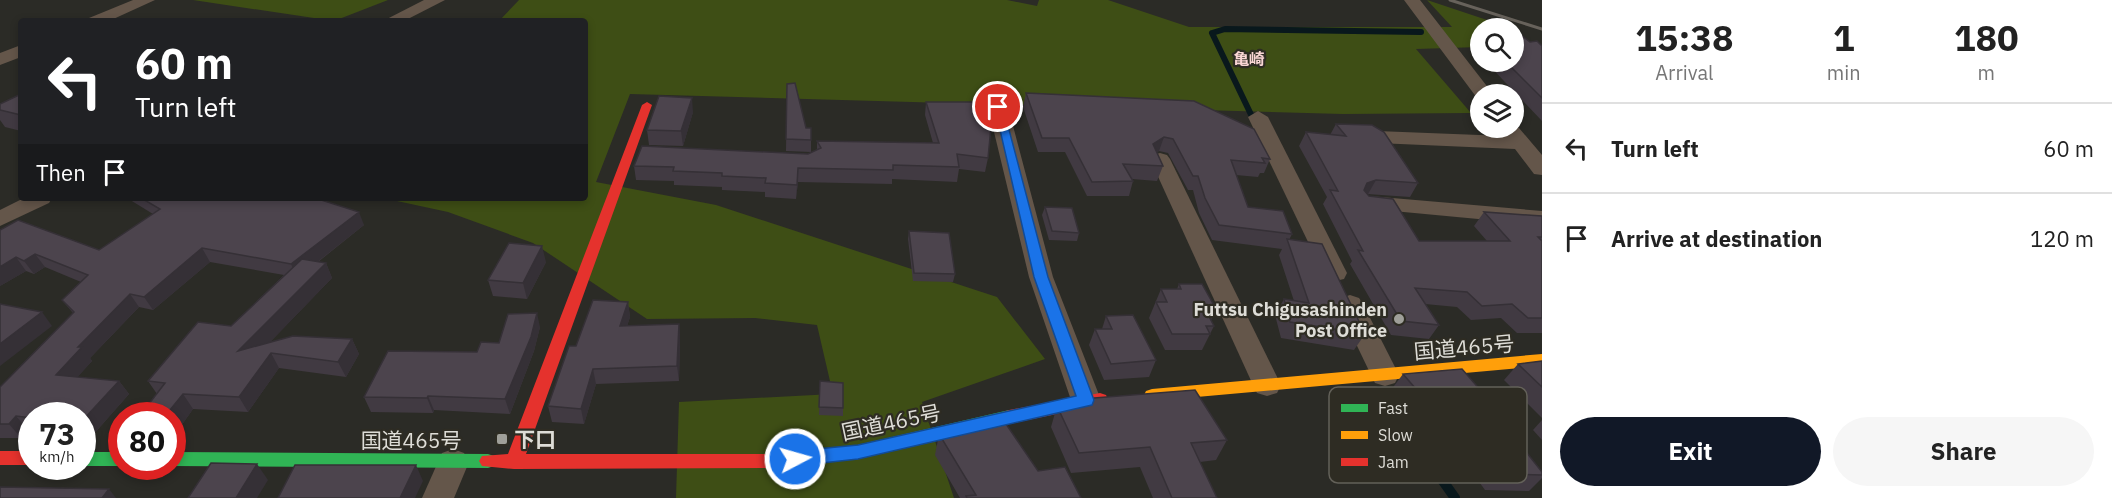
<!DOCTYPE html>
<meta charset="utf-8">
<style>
body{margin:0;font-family:"IBM Plex Sans","Noto Sans JP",sans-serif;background:#f6f6f6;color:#222;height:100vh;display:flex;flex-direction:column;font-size:22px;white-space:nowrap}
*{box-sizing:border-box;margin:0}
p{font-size:20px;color:#767676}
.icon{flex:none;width:33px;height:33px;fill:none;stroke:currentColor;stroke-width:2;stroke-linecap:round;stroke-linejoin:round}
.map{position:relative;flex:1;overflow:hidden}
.details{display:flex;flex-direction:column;background:#fff;width:570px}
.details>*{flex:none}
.top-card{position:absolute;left:18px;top:18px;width:570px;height:183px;border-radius:6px;box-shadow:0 3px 9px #0003;background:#202124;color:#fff;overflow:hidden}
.controls{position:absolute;left:1470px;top:18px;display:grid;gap:12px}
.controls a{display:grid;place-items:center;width:54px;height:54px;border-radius:50%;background:#fff;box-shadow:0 3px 9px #0003;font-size:30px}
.speed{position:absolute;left:18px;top:402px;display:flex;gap:12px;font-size:30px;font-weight:700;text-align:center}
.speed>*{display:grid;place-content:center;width:78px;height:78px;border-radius:50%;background:#fff;box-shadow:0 3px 9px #0003;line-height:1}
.speed small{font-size:15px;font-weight:400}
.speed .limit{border:9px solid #d22;background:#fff;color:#111}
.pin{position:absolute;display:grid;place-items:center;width:51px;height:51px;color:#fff;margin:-26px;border:3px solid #fff;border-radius:50%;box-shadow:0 2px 6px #0007}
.me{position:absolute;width:66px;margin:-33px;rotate:84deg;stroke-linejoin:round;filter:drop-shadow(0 0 4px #0008)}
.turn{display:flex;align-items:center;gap:21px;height:126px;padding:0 18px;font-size:27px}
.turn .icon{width:78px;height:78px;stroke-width:2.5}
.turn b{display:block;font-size:42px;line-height:51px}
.then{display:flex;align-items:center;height:57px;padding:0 18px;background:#0003;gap:12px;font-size:22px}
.eta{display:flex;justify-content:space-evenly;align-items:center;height:102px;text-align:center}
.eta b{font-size:36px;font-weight:800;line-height:42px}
.cta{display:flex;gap:12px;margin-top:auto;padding:12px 18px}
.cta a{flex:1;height:69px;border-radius:36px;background:#111827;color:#fff;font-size:24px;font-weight:800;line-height:69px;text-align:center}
.cta a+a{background:#f6f6f6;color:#222}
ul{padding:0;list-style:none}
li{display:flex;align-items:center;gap:18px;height:90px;padding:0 18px;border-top:2px solid #e0e0e0}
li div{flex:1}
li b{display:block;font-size:22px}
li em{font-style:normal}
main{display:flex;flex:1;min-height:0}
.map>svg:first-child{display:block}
.green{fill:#3e4e15}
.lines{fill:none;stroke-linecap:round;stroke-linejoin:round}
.stream-far1{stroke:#09181c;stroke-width:6}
.stream{stroke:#09181c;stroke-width:10}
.street{fill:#64564a;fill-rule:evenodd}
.fast{fill:#30b455;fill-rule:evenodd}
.slow{fill:#ff9f0a;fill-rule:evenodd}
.jam{fill:#e5322d;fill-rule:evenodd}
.rail{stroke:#67625b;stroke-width:3}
.wall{fill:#413a42}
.shaded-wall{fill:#353036}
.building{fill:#4c444d;stroke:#353036;stroke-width:1.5}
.route{fill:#1a73e8;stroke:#114b97;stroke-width:1.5}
.poi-dot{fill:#9f9f99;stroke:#2e2c23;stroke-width:2}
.labels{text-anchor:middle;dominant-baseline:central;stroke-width:4.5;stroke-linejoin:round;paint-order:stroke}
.far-neighbourhood-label{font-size:16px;font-weight:bold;fill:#fad6d5;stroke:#2e2c23}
.poi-label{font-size:18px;font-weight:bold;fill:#deddd7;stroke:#2e2c23;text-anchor:end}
.near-street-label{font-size:21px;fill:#deddd7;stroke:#2e2c23}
.near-poi-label{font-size:21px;font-weight:bold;fill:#deddd7;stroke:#2e2c23;text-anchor:start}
.key{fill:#2e2c23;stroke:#636159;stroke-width:1.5}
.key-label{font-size:16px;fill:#deddd7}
</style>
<main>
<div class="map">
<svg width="1542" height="498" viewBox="0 0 1542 498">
<rect width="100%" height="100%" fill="#2b2b26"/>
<g class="green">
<path d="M193,0H388L334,21Z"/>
<path d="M519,0H1007L1037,6L1039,0H1108L1189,27H1452L1427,0L1511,28H1480V47L1416,49L1471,113L1343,114L630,94L596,182L716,205L997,297L1045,359L922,402L954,498H676L679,402L833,394L817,325L755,318L647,319L533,243L448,212L383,198H585V21H499Z"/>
</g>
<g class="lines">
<path class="stream-far1" d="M1256,125L1212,33L1225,29L1421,32"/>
<path class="stream" d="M1379,391L1455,498"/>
<g class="street">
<path d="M133,0H155L109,21H87L89,18Z"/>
<path d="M424,0H445L404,21H383Z"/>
<path d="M1404,0H1420L1493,94H1480V99L1477,98Z"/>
<path d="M21,45V57L0,65V53Z"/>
<path d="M998,101L1008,107L1053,277L1101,400L1096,408L1086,411L1076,408L1071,400L1029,277L988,107Z"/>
<path d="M1258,111L1268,117L1347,273L1344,279L1335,281L1326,279L1323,273L1248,117Z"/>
<path d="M1514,126L1519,128L1542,155V175L1534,174L1515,149L1377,143L1370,141L1367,137L1370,133L1377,131L1505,136L1502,132L1505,128Z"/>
<path d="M1160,153L1167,155L1170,159L1281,385L1277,393L1267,396L1257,393L1253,385L1150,159L1153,155Z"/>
<path d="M1369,196L1542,211V225L1361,208L1358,203L1361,198Z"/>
<path d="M24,198H52L49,203L0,226V210Z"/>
<path d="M1350,295L1359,298L1363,304L1399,375L1395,383L1385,386L1375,383L1371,375L1337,304L1341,298Z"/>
<path d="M453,449L464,453L469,462L454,498H422L442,453Z"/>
</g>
<g class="fast">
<path d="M1009,410L1015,412L1017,417L1015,422L858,459L767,468L761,466L758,461L761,456L767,454L858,445Z"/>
<rect x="82" y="452" width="40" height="14"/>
<path d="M172,452L488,454L494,456L497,461L494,466L488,468L172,466Z"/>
</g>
<path class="slow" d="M1542,354V366L1152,401L1146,399L1144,395L1146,391L1152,389Z"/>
<g class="jam">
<path d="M647,102L652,105L526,454H767L773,456L776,461L773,466L767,468L514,469L482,466L479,461L482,456L508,454L642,105Z"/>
<path d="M1100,393L1106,395L1108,399L1106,403L1100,405L1009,424L1003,422L1001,417L1003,412L1009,410Z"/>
<rect x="0" y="451" width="32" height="14"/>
</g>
<path class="rail" d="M1450,0L1542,29"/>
</g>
<g class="wall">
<path d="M1480,35V56L1472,47Z"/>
<path d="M1530,42L1542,46V121L1486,62H1514Z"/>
<path d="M787,84L811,140V152L786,151Z"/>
<path d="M1026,93L1270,159L1264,173H1260L1258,177L1236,175L1248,207L1292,234L1289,240L1365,334L1354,350L1281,338L1275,315L1284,299L1294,301L1279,255L1282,249L1212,240L1199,213L1193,190H1188L1168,153L1159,151L1157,152L1163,166L1157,181L1132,179L1133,181L1129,196H1087L1065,152H1038L1023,107Z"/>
<path d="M21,94V131L5,127L0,120V104Z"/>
<path d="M926,102L988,158L985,172L959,169L957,182L892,179V184L798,182L796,199L765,197V192L722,190V187L674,185V181L636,180L634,166L808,154L817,150V141L933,143L925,115Z"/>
<path d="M693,112L683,146L649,145L647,130Z"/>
<path d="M1336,124L1418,183L1410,197L1367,194L1419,241H1487L1474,226L1484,212L1542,216V333H1517L1501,318L1471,320L1457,307L1425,304L1439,325L1429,339L1391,335L1350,264L1352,261L1323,204L1327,197L1299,146L1306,132L1330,135Z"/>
<path d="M127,198H315L364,225L318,262L326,263L332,278L270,342L352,339L359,354L346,377L279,368L248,412L193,409L181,426L172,425V416H150L145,409L157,394L148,381L231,326L284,275L210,262L153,310L139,307L90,358L92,361L77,377L119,381L129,394L92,436L82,435V416H32V430H28L21,438H0V387L73,313L62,300L81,282L45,267L34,274L26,271L0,286L18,220L99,250L153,214Z"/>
<path d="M1045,207L1079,233L1077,241L1049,240L1042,215Z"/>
<path d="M909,231L955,274L953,282L913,281L908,239Z"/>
<path d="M546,262L527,299L493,296L488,280Z"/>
<path d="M1179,284L1216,309L1211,320L1214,326L1202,350H1165L1149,318L1161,289H1177Z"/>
<path d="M628,302L630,317L627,326L679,324L680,339L679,381L596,384L584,424L552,422L548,406L576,346Z"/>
<path d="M1106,316L1156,360L1149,377L1104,380L1089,345L1095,329H1102Z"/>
<path d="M540,327L534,351L510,414L434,410L433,413L371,412L364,397Z"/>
<path d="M1542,361V418L1504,380L1518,364Z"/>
<path d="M1403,374L1502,415L1499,418L1542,472V478L1529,491L1485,490L1444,434L1429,435L1391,390Z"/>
<path d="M820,381L843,408V416L819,415Z"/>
<path d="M1057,406L1227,440L1216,460L1200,462L1217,498H1153L1140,467L1071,473L1051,427Z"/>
<path d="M1542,420V440L1533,430Z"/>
<path d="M939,434L1038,471L1081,498H960L935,455Z"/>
</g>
<g class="shaded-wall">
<path d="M692,98L693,112L683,146L681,131Z"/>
<path d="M1164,137L1159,151L1148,158L1153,144Z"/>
<path d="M798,168V182L796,199L797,185Z"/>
<path d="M1376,180L1368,194L1359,197L1367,183Z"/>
<path d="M359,212L364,225L297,278L291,264Z"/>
<path d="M542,246L546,262L527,299L523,283Z"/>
<path d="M202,248L210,262L153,310L144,297Z"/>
<path d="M35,254L45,267L34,274L24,261Z"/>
<path d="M16,257L26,271L0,286V267Z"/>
<path d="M326,263L332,278L247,366L238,351Z"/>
<path d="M130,294L139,307L90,358L92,361L67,389L56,375L78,347Z"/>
<path d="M628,302L630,317L622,342L620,326Z"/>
<path d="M42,312L52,326L0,366V344Z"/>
<path d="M537,313L540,327L534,351L510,414L505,399Z"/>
<path d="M679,324L680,339L679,381L677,366Z"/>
<path d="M352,339L359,354L346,377L338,362Z"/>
<path d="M271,353L279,368L248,412L239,397Z"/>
<path d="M593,369L596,384L584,424L581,409Z"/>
<path d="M119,381L129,394L92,436L82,424V421Z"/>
<path d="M183,394L193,409L181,426L170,410Z"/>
<path d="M428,396L434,410L433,413L427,398Z"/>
<path d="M16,416L28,430L21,438L9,424Z"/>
<path d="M257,464L268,480L257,498H236Z"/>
<path d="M416,465L423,481L415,498H400Z"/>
<path d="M109,489L116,498H102Z"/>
</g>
<g class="building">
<path d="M1514,35H1521L1530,42L1537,41L1542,46V98L1506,62H1514Z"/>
<path d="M795,83L806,128H811V140L786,139L787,84Z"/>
<path d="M1026,93L1194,101L1254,129L1270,159L1262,158L1265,163L1231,160L1248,207L1283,211L1292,234L1219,225L1205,198L1198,176H1193L1173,139L1164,137L1153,144L1163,166L1123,164L1133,181L1092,182L1069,138H1042Z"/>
<path d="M21,94V115L0,110V104Z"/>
<path d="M659,96L692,98L681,131L647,130Z"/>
<path d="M926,102H981L991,127L988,158L957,154L959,167L893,165V170L798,168L797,185L765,183L766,178L722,176V173L673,171L674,167L634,166L642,146L808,154L821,148L817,141L939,143Z"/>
<path d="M1336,124L1372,125L1384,132L1418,183L1376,180L1367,183L1364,190L1369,196L1393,199L1419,241H1510L1484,212L1542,216V237H1538L1542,241V318H1528L1512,304L1482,306L1467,292L1415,288L1439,325L1401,321L1358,250L1363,251L1330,190L1338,191L1306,132L1346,136Z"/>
<path d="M141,198H315L359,212L291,264L202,248L144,297L130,294L78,347H82L56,375L119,381L82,421V416H32V418L16,416L9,424H0V387L74,312L62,300L88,275L35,254L24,261L16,257L0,267V230L18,220L99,250L160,209Z"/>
<path d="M1045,207L1072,208L1079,233L1052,231Z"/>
<path d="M909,231L949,233L955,274L914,273Z"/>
<path d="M1287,239L1322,244L1365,334L1290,322L1284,299L1309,303Z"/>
<path d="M509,243L542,246L523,283L488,280Z"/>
<path d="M302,259L326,263L238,351L293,336L352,339L338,362L271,353L239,397L183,394L170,410L145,409L165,383L148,381L198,322L231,326Z"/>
<path d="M1179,284H1202L1216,309H1205L1214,326H1206L1210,334H1172L1156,302H1167L1161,289H1181Z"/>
<path d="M593,300L628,302L620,326L679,324L677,366L593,369L581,409L548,406L569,346H576Z"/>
<path d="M0,304L42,312L0,344Z"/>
<path d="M537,313L531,337L505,399L428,396L427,398L364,397L388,351L477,352L481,342L499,343L508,314Z"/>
<path d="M1133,315L1156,360L1111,364L1095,329H1112L1106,316Z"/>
<path d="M1542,361V387L1518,364Z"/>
<path d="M1462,369L1502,415H1497L1542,472V475L1500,474L1457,418L1442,419L1403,374Z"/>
<path d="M820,381L843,383V408L819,407Z"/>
<path d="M1195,390L1227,440L1191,443L1217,498H1172L1150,447L1079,453L1057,406L1094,398Z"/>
<path d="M1002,418L1038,471L1065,467L1081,498H967L966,496L976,495L939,434Z"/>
<path d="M211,463L257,464L236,498H188Z"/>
<path d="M295,465H416L400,498H278Z"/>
<path d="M0,487L109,489L102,498H0Z"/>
</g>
<path class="route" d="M994,104L1003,107L1048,277L1094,400L1092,405L858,459L795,466L789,464L786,459L789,454L795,451L858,445L1076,396L1034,277Z"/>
<g class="poi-dot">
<circle cx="1399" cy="319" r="6"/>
<rect x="496" y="433" width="12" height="12" rx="3"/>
</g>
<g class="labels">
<g class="far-neighbourhood-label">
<text x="1249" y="59">亀崎</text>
</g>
<g class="poi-label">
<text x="1387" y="309">Futtsu Chigusashinden<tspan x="1387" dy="21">Post Office</tspan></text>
</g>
<g class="near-street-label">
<text transform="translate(1464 347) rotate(-5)">国道465号</text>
<text transform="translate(891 422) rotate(-12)">国道465号</text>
<text x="411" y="440">国道465号</text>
</g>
<g class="near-poi-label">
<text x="514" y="439">下口</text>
</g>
</g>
<rect x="1329" y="387" width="198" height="96" rx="9" class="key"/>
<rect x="1341" y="404" width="27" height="8" fill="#30b455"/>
<rect x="1341" y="431" width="27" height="8" fill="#ff9f0a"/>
<rect x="1341" y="458" width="27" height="8" fill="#e5322d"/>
<g class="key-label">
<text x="1378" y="414">Fast</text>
<text x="1378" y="441">Slow</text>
<text x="1378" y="468">Jam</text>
</g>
</svg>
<div class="controls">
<a><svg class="icon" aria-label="search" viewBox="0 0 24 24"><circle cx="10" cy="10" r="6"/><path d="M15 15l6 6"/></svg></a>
<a><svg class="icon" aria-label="layers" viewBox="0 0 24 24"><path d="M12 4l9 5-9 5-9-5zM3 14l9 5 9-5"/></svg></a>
</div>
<div class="speed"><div>73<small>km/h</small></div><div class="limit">80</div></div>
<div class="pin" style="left:998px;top:107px;background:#d93025"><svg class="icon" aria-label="arrive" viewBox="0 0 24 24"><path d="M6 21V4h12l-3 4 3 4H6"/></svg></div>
<svg class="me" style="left:795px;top:459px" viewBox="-20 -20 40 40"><circle r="17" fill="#1a73e8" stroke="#fff" stroke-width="3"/><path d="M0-11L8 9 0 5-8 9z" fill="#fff"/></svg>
<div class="top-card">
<div class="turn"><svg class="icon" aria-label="left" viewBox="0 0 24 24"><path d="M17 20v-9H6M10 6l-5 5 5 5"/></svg><div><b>60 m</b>Turn left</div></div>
<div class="then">Then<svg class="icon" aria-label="arrive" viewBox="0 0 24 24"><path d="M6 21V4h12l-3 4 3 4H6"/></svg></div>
</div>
</div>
<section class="details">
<div class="eta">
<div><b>15:38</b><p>Arrival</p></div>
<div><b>1</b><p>min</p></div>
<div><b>180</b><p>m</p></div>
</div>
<ul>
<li><svg class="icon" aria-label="left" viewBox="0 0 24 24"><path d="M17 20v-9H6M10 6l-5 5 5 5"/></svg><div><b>Turn left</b></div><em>60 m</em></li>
<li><svg class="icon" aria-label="arrive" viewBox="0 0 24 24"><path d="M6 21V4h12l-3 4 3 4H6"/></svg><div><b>Arrive at destination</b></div><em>120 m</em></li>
</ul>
<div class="cta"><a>Exit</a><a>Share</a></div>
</section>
</main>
